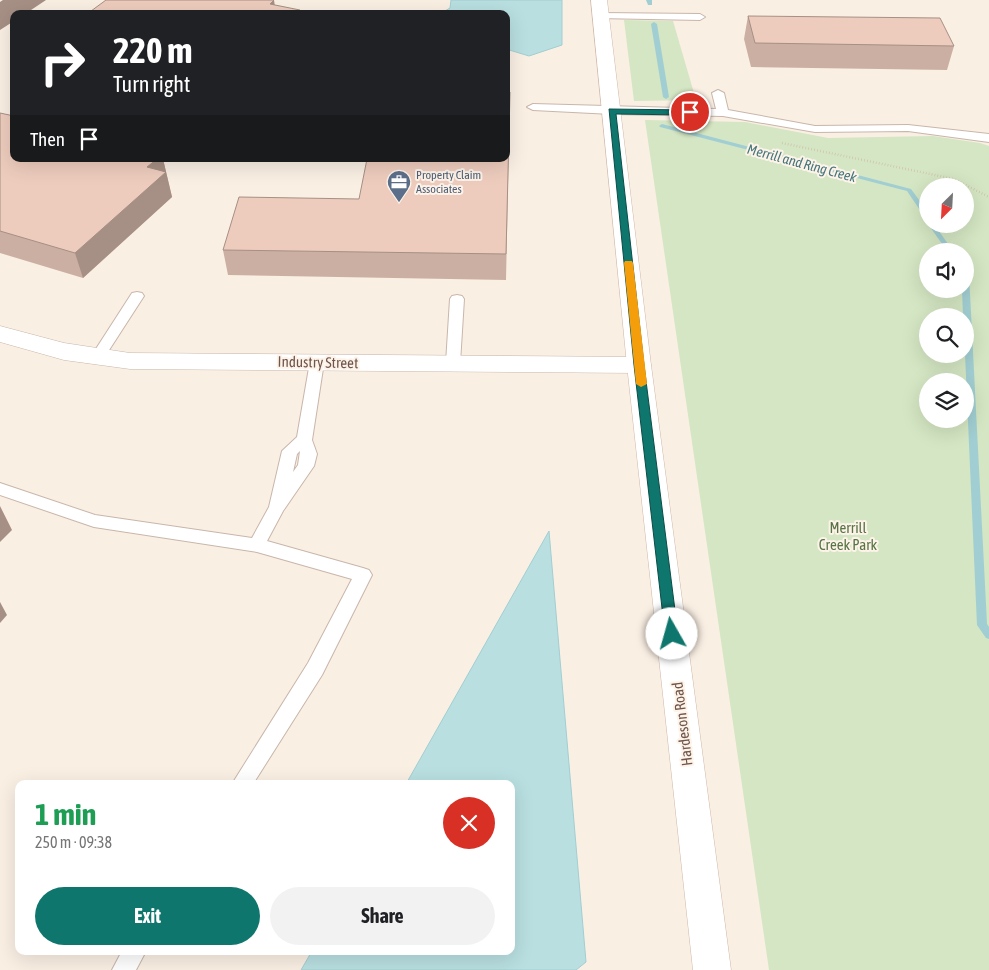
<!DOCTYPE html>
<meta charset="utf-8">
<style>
body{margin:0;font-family:"Asap Condensed",sans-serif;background:#f2f2f2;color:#202124;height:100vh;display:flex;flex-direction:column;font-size:19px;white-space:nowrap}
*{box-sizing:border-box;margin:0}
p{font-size:16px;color:#757577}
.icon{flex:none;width:28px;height:28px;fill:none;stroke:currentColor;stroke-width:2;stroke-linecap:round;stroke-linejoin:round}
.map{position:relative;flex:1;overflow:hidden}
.drawer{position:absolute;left:15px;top:780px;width:500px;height:175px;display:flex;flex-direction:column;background:#fff;border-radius:10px;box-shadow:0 5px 20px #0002}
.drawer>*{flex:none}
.top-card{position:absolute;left:10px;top:10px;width:500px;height:152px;border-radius:10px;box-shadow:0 5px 20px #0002;background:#202124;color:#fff;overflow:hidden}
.needle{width:32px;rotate:204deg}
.fabs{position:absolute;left:919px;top:178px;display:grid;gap:10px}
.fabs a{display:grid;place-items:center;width:55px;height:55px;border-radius:50%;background:#fff;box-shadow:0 5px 20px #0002;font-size:25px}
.pin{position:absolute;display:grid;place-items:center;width:42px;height:42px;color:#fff;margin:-21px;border:2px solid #fff;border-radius:50%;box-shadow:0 1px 5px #0007}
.me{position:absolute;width:55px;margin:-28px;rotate:353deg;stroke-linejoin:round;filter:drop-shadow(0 0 4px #0008)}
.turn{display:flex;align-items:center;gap:18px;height:105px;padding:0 20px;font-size:22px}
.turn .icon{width:65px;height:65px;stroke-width:2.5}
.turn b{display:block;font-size:35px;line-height:42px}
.then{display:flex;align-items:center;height:48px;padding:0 20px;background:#0003;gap:10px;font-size:19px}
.round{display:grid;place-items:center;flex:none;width:52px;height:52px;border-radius:26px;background:#f2f2f2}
.overview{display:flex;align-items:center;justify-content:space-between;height:85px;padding:0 20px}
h1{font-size:30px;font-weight:700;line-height:38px;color:#1e9e55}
.primary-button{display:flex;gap:10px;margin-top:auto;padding:10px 20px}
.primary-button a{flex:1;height:58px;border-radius:30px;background:#0f766e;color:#fff;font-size:20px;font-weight:700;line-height:58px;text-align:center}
.primary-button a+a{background:#f2f2f2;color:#202124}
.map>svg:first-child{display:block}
.green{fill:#d4e6c3;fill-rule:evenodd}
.water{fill:#b9dfe1;stroke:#a1ced2}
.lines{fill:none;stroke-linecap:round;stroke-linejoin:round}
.stream{fill:#a1ced2;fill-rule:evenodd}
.lane-casing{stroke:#c9b6ab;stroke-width:2}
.street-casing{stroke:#c9b6ab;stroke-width:1}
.secondary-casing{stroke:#cfb8ab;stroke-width:1}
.path{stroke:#d1b0a1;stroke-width:2.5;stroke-dasharray:0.5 2.5;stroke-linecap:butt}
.lane{fill:#fff;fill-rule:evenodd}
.street{fill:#fff;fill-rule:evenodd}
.secondary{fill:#fff;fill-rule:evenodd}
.wall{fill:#ccafa3}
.shaded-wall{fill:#a68f84}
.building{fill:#edccbd;stroke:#a68f84}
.route{fill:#0f766e;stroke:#0a4d48}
.slow{fill:#f59e0b}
.labels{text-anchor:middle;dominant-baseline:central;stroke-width:4;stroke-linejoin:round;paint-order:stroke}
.far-service-label{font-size:12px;fill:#4e5e75;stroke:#fdf3e9;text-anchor:start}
.far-water-label{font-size:14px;font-style:italic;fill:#44767b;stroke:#fdf3e9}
.street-label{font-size:15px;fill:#6f554b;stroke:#fdf3e9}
.park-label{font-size:15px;fill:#567444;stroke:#fdf3e9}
</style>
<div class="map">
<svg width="989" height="970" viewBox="0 0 989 970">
<rect width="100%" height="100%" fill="#faefe3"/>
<g class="green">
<path d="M624,20L673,21L696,100L634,101Z"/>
<path d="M645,120L745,122L828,138L933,136L980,143L989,146V970H769ZM928,186H965V224H928ZM928,251H965V289H928ZM928,316H965V354H928ZM928,381H965V419H928Z"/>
</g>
<g class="water">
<path d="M451,0H562V45L529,56L506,49V14H440L450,8Z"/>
<path d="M549,531L586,962L576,970H301L312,951H511V784H406Z"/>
</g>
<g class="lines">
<g class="stream">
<path d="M646,0H652V5H648Z"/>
<path d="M654,22L657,24L669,97L666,99L663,97L651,24Z"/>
<path d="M662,124L911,189L928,212V220L926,219L907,191L660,127L659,126Z"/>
<path d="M928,224H934L953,251H947Z"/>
<path d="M965,272L969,274L987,624L989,627V639L986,638L977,625L965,354V316H963L962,289H965Z"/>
</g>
<g class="lane-casing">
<g id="lane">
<path d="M601,13L700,14L705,17L700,20L597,18L596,16Z"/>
<path d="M718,90L724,93L728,110L815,126L908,125L989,134V142L908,131L815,132L723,116L612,114L533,110L527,107L533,104L716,109L712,93Z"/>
<path d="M137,292L142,293L144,296L102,361H92L90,358L92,355L132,293Z"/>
<path d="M457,295L462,296L464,299L460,363L458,366H448L446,363L450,299L452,296Z"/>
<path d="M317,357L322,359L324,362L312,440L317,454L314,466L283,511L267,541L363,568L369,570L372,575L322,675L253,784H232L308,663L352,579L257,552L94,527L0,495V483L95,515L252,538L269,507L282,451L297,437L310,362L312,359ZM300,451L298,465L293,472L297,454Z"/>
<path d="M122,951H146L136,970H112Z"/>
</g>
</g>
<g class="street-casing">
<path id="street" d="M0,326L64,343L130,353L639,357L648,359L651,365L648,371L639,373L130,369L64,360L0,342Z"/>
</g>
<g class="secondary-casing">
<path id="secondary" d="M591,0H607L651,365L731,970H693L627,365Z"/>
</g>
<path class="path" d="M782,143L954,179L989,197"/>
<use href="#lane" class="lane"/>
<use href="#street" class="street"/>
<use href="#secondary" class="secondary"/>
</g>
<g class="wall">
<path d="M748,16L954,46L947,70L751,67L744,39Z"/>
<path d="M510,92L506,280L228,275L223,250L359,199Z"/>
<path d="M0,113L14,159H163L172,197L83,278L0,253Z"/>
</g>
<g class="shaded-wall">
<path d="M3,0H46L25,14H14V21L0,30V2Z"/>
<path d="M274,0L276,14L270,4Z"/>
<path d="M157,159H163L172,197L83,278L75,253L147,167Z"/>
<path d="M0,506L12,530L0,542Z"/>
<path d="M0,602L7,615L0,623Z"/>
</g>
<g class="building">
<path d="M106,0H274L270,4L300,10L296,14H87Z"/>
<path d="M748,16L940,18L954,46L755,43Z"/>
<path d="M506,92H510L506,254L223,250L239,197L359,199L367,159H506Z"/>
<path d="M0,113L14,116V159H157L147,167L166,172L75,253L0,231Z"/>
</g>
<path class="route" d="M609,109L690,110L694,112L690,115L616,114L644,365L678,634L676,638L672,639L667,638L665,634L634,365Z"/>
<path class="slow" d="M625,261H632L633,263L647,384L641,387L636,384L624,263Z"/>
<defs>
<g id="office-pin" transform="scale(1.25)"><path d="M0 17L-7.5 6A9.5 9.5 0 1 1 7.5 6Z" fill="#5c6f8a" stroke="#fdf3e9"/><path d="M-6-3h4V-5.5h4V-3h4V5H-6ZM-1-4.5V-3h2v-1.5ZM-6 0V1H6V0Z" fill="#fff"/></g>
</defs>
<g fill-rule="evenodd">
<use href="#office-pin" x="399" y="182"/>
</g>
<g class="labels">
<g class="far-service-label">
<text x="416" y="175">Property Claim<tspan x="416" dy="14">Associates</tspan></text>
</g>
<g class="far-water-label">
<text transform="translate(802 163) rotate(15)">Merrill and Ring Creek</text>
</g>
<g class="street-label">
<text transform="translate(318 362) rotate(1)">Industry Street</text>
<text transform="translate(682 724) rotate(-97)">Hardeson Road</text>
</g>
<g class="park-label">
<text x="848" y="527">Merrill<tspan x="848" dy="17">Creek Park</tspan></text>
</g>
</g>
</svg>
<div class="fabs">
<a><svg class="needle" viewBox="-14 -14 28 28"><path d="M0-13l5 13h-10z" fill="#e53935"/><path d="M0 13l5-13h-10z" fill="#757577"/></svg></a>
<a><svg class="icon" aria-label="sound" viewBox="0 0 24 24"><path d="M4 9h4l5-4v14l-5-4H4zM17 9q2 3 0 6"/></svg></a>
<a><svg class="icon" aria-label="search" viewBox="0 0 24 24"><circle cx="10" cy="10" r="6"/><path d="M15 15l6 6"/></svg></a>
<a><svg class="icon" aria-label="layers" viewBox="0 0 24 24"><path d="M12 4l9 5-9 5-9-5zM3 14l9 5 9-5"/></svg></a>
</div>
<div class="pin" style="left:690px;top:112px;background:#d93025"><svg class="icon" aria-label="arrive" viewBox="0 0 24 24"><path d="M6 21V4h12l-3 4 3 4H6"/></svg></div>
<svg class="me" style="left:672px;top:634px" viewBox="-20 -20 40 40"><circle r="19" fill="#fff"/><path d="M0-13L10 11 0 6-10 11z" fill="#0f766e"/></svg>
<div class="top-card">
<div class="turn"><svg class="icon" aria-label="right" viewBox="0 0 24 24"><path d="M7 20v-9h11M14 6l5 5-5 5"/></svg><div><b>220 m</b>Turn right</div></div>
<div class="then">Then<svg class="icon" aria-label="arrive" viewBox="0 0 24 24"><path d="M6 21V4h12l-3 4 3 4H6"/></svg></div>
</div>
<section class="drawer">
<div class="overview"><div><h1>1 min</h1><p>250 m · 09:38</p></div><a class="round" style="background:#d93025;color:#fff"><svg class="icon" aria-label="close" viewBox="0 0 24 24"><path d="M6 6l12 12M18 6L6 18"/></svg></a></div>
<div class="primary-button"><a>Exit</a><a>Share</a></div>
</section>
</div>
